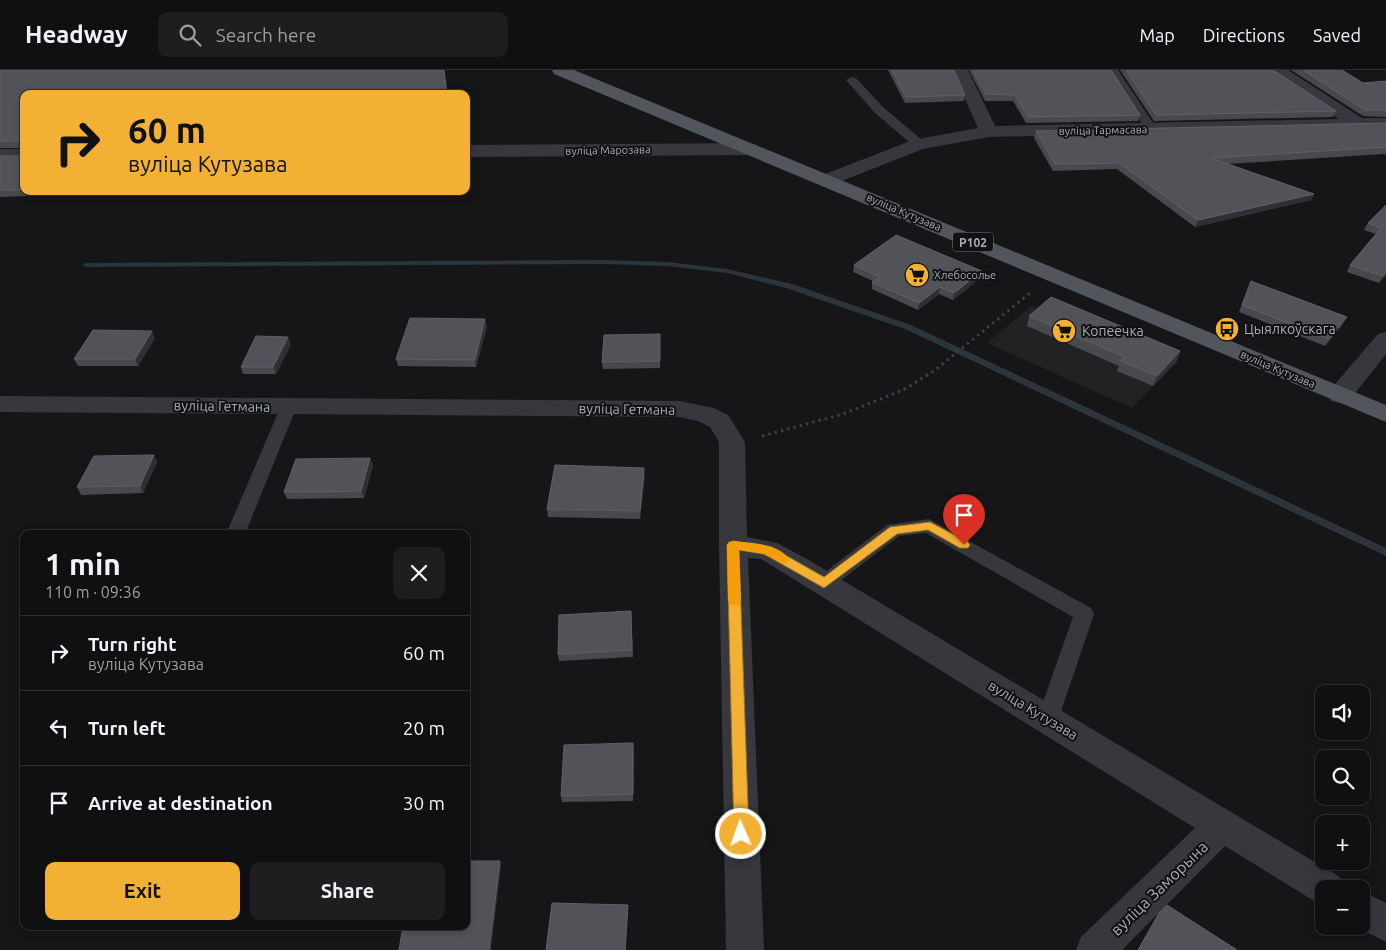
<!DOCTYPE html>
<meta charset="utf-8">
<style>
body{margin:0;font-family:Ubuntu,sans-serif;background:#1e1e20;color:#f1f3f6;height:100vh;display:flex;flex-direction:column;font-size:19px;white-space:nowrap}
*{box-sizing:border-box;margin:0}
p{font-size:16px;color:#9c9d9f}
.icon{flex:none;width:28px;height:28px;fill:none;stroke:currentColor;stroke-width:2;stroke-linecap:round;stroke-linejoin:round}
.map{position:relative;flex:1;overflow:hidden}
.panel{position:absolute;left:20px;top:460px;width:450px;height:400px;display:flex;flex-direction:column;background:#101012;border-radius:10px;box-shadow:0 2px 8px #0003,0 0 0 1px #303032}
.panel>*{flex:none}
.hud{position:absolute;left:20px;top:20px;width:450px;height:105px;border-radius:10px;box-shadow:0 2px 8px #0003,0 0 0 1px #303032;background:#f2b134;color:#111;overflow:hidden}
.fabs{position:absolute;left:1315px;top:615px;display:grid;gap:10px}
.fabs a{display:grid;place-items:center;width:55px;height:55px;border-radius:10px;background:#101012;box-shadow:0 2px 8px #0003,0 0 0 1px #303032;font-size:25px}
.pin{position:absolute;display:grid;place-items:center;width:42px;height:42px;color:#fff;margin:-51px -21px;border-radius:50% 50% 50% 0;rotate:-45deg;box-shadow:0 0 5px #0007}
.pin .icon{rotate:45deg}
.me{position:absolute;width:55px;margin:-28px;rotate:358deg;stroke-linejoin:round;filter:drop-shadow(0 0 4px #0008)}
.turn{display:flex;align-items:center;gap:18px;height:105px;padding:0 25px;font-size:22px}
.turn .icon{width:65px;height:65px;stroke-width:2.5}
.turn b{display:block;font-size:35px;line-height:42px}
.round{display:grid;place-items:center;flex:none;width:52px;height:52px;border-radius:10px;background:#1e1e20}
.headline{display:flex;align-items:center;justify-content:space-between;height:85px;padding:0 25px}
h1{font-size:30px;font-weight:700;line-height:38px}
.cta{display:flex;gap:10px;margin-top:auto;padding:10px 25px}
.cta a{flex:1;height:58px;border-radius:10px;background:#f2b134;color:#111;font-size:20px;font-weight:700;line-height:58px;text-align:center}
.cta a+a{background:#1e1e20;color:#f1f3f6}
ul{padding:0;list-style:none}
li{display:flex;align-items:center;gap:15px;height:75px;padding:0 25px;border-top:1px solid #303032}
li div{flex:1}
li b{display:block;font-size:19px}
li em{font-style:normal}
header{display:flex;align-items:center;gap:30px;box-sizing:border-box;height:70px;padding:0 25px;background:#101012;border-bottom:1px solid #303032}
header strong{font-size:24px}
nav{display:flex;gap:28px;margin-inline-start:auto;font-size:18px}
.search{width:350px;height:45px;background:#1e1e20;display:flex;align-items:center;gap:12px;box-sizing:border-box;padding:0 18px;border-radius:10px;color:#9c9d9f;font-size:19px}
.map>svg:first-child{display:block}
.built{fill:#222225}
.lines{fill:none;stroke-linecap:round;stroke-linejoin:round}
.stream{fill:#2c353c;fill-rule:evenodd}
.path{stroke:#3d3f44;stroke-width:3;stroke-dasharray:2.5 4;stroke-linecap:butt}
.lane{fill:#37383d;fill-rule:evenodd}
.street{fill:#37383d;fill-rule:evenodd}
.primary{fill:#53555c;fill-rule:evenodd}
.wall{fill:#47494d}
.shaded-wall{fill:#2f3033}
.building{fill:#525359;stroke:#5f6168}
.route{fill:#f2b134;stroke:#9d7322}
.slow{fill:#f59e0b}
.labels{text-anchor:middle;dominant-baseline:central;stroke-width:4;stroke-linejoin:round;paint-order:stroke}
.far-street-label{font-size:11px;fill:#a8adb8;stroke:#111113}
.far-poi-label{font-size:11px;fill:#a8adb8;stroke:#111113;text-anchor:start}
.shield{fill:#111113;stroke:#7b7e86;stroke-width:1}
.shield-label{font-size:12px;font-weight:bold;fill:#a8adb8}
.poi-label{font-size:14px;fill:#a8adb8;stroke:#111113;text-anchor:start}
.street-label{font-size:14px;fill:#a8adb8;stroke:#111113}
.near-street-label{font-size:16px;fill:#a8adb8;stroke:#111113}
</style>
<header>
<strong>Headway</strong>
<div class="search"><svg class="icon" aria-label="search" viewBox="0 0 24 24"><circle cx="10" cy="10" r="6"/><path d="M15 15l6 6"/></svg>Search here</div>
<nav><a>Map</a><a>Directions</a><a>Saved</a></nav>
</header>
<div class="map">
<svg width="1386" height="880" viewBox="0 0 1386 880">
<rect width="100%" height="100%" fill="#161618"/>
<path class="built" d="M1031,236L1044,241L1177,291L1132,338L987,273Z"/>
<g class="lines">
<path class="stream" d="M602,190L667,192L727,199L792,214L911,255L1386,478V486L905,259L786,218L727,203L667,196L602,194L86,197L82,195L86,193Z"/>
<path class="path" d="M762,366L843,344L903,320L934,301L1030,223"/>
<g class="lane">
<path d="M1108,0H1118L1157,59L1155,62H1147Z"/>
<path d="M852,7L856,8L883,37L923,71L925,74L923,77H915L875,43L846,10Z"/>
<path d="M289,331L295,332L297,336L245,464H226L281,336L283,332Z"/>
<path d="M929,449L1091,538L1094,544L1056,656L1048,658L1040,656L1037,649L1073,547L926,463L899,466L831,518L824,521L817,518L814,513L817,508L887,455Z"/>
</g>
<g class="street">
<path d="M952,0H968L995,56L1339,49L1271,4L1269,0H1288L1362,48H1386V58L989,67L923,79L834,114L827,116L820,114L817,110L820,106L913,70L978,58Z"/>
<path d="M750,73L757,75L759,79L757,83L750,85L466,87V75Z"/>
<rect x="0" y="79" width="24" height="12"/>
<path d="M1386,262V284L1349,331L1340,333L1331,331L1328,325L1331,319L1378,264Z"/>
<path d="M0,326L680,331L714,338L728,345L745,372L747,467L777,473L807,489L1340,807L1345,819H1324V835L1314,831L1225,776L1122,880H1076L1081,867L1195,758L787,505L761,489L748,488L764,880H726L719,475V372L710,357L698,351L680,347L0,342Z"/>
<path d="M1361,821L1386,833V872L1355,856H1361Z"/>
</g>
<path class="primary" d="M552,0H574L1386,335V352L554,4Z"/>
</g>
<g class="wall">
<path d="M0,0L24,24V121H32H30L26,126L0,127V86H22V78H0Z"/>
<path d="M888,0H954L965,25L964,31L905,33Z"/>
<path d="M969,0H1111L1140,45L1138,51L1026,53L1013,31H985Z"/>
<path d="M1120,0H1273L1336,41L1333,47L1154,51Z"/>
<path d="M1291,0H1342L1363,13L1386,11V47L1363,46Z"/>
<path d="M1386,53V85L1384,84L1227,94L1314,124L1311,130L1195,157L1117,99L1053,101L1034,68L1036,61Z"/>
<path d="M252,121H364L363,124L253,125Z"/>
<path d="M1386,135V205L1379,213L1347,202L1350,195L1376,164L1364,160L1368,153Z"/>
<path d="M854,195L980,208L953,230L939,224L918,240L872,219V212L873,211L853,202Z"/>
<path d="M1251,211L1343,254L1325,276L1239,242Z"/>
<path d="M1029,246L1180,281L1177,291L1153,316L1117,301L1119,296L1027,256Z"/>
<path d="M487,256L476,297L398,296L396,289Z"/>
<path d="M660,264V298L603,299L602,292Z"/>
<path d="M155,268L138,296H78L74,289Z"/>
<path d="M291,274L276,304H243L241,297Z"/>
<path d="M154,385L157,392L143,423L81,425L77,417Z"/>
<path d="M370,388L373,395L364,428L287,429L284,422Z"/>
<path d="M645,405L640,449L548,447L547,439Z"/>
<path d="M631,541L633,587L559,591L558,584Z"/>
<path d="M634,680L633,731L562,732L561,726Z"/>
</g>
<g class="shaded-wall">
<path d="M24,119V121H30L26,126L23,120Z"/>
<path d="M1314,124L1311,130L1195,157L1198,150Z"/>
<path d="M982,201L980,208L953,230L954,223Z"/>
<path d="M1386,203V205L1379,213L1383,206Z"/>
<path d="M940,217L939,224L918,240L919,233Z"/>
<path d="M1347,247L1343,254L1325,276L1329,269Z"/>
<path d="M485,249L487,256L476,297L475,290Z"/>
<path d="M152,261L155,268L138,296L135,289Z"/>
<path d="M288,267L291,274L276,304L273,297Z"/>
<path d="M1180,281L1177,291L1153,316L1157,306Z"/>
<path d="M154,385L157,392L143,423L140,416Z"/>
<path d="M370,388L373,395L364,428L361,421Z"/>
<path d="M644,398L645,405L640,449V441Z"/>
<path d="M633,673L634,680L633,731Z"/>
<path d="M500,791L501,797L491,880H489Z"/>
<path d="M628,835V841L626,880H625Z"/>
</g>
<g class="building">
<path d="M0,0H444L447,24H24V119L23,120H0V86H22V71H0Z"/>
<path d="M892,0H954L965,25L906,27Z"/>
<path d="M973,0H1111L1140,45L1028,47L1015,25L986,24Z"/>
<path d="M1126,0H1273L1336,41L1156,45Z"/>
<path d="M1303,0H1342L1363,13L1386,11V40H1365Z"/>
<path d="M1386,53V77L1211,88L1314,124L1198,150L1119,93L1055,94L1036,61Z"/>
<path d="M1386,135V203L1383,206L1350,195L1381,158L1368,153Z"/>
<path d="M896,165L982,201L954,223L940,217L919,233L872,212L880,207L854,195Z"/>
<path d="M1251,211L1347,247L1329,269L1242,235Z"/>
<path d="M1051,227L1180,281L1157,306L1121,291L1125,287L1029,246Z"/>
<path d="M410,248L485,249L475,290L396,289Z"/>
<path d="M93,260L152,261L135,289H74Z"/>
<path d="M660,264V291L602,292L604,265Z"/>
<path d="M256,266L288,267L273,297H241Z"/>
<path d="M154,385L140,416L77,417L94,386Z"/>
<path d="M370,388L361,421L284,422L296,389Z"/>
<path d="M555,395L644,398L640,441L547,439Z"/>
<path d="M631,541L632,580L558,584L559,545Z"/>
<path d="M633,673V724L561,726L564,675Z"/>
<path d="M466,791H500L489,880H399L403,856H466Z"/>
<path d="M552,833L628,835L625,880H546Z"/>
<path d="M1167,835L1237,880H1138L1159,843Z"/>
</g>
<path class="route" d="M930,452L968,472L970,475L968,478H960L928,460L897,464L824,518L764,484L739,480L749,764L746,769L741,771L736,769L734,764L727,475L729,472L733,471L771,477L824,507L890,457Z"/>
<path class="slow" d="M733,471C751,473 779,473 790,490L784,494L764,484L739,480L741,531L739,535H730L728,531L727,475Z"/>
<defs>
<g id="supermarket-disc" transform="scale(1.25)"><circle r="9.5" fill="#f2b134" stroke="#111113"/><path d="M-6-5.5h2.5l.6 2H6L4.5 2H-2.5L-4.4-4H-6ZM-1.5 3.2a1.3 1.3 0 1 0 .1 0ZM3 3.2a1.3 1.3 0 1 0 .1 0Z" fill="#111"/></g>
<g id="bus-disc" transform="scale(1.25)"><circle r="9.5" fill="#f2b134" stroke="#111113"/><path d="M-5-6H5V4H4V6H2V4H-2V6H-4V4H-5ZM-3.5-4V0h7V-4ZM-3.5 1.2v1.5H-2V1.2ZM2 1.2v1.5H3.5V1.2Z" fill="#111"/></g>
</defs>
<g fill-rule="evenodd">
<use href="#supermarket-disc" x="917" y="205"/>
<use href="#bus-disc" x="1227" y="259"/>
<use href="#supermarket-disc" x="1064" y="261"/>
</g>
<g class="labels">
<g class="far-street-label">
<text transform="translate(1103 60) rotate(-1)">вуліца Тармасава</text>
<text transform="translate(608 80) rotate(-1)">вуліца Марозава</text>
<text transform="translate(904 142) rotate(23)">вуліца Кутузава</text>
<text transform="translate(1278 299) rotate(23)">вуліца Кутузава</text>
</g>
<g class="far-poi-label">
<text x="934" y="205">Хлебосолье</text>
</g>
<rect class="shield" x="953" y="162.5" width="40" height="19" rx="4"/>
<g class="shield-label">
<text x="973" y="172">Р102</text>
</g>
<g class="poi-label">
<text x="1244" y="259">Цыялкоўскага</text>
<text x="1082" y="261">Копеечка</text>
</g>
<g class="street-label">
<text transform="translate(222 336) rotate(1)">вуліца Гетмана</text>
<text transform="translate(627 339) rotate(1)">вуліца Гетмана</text>
<text transform="translate(1033 640) rotate(31)">вуліца Кутузава</text>
</g>
<g class="near-street-label">
<text transform="translate(1159 818) rotate(-44)">вуліца Заморына</text>
</g>
</g>
</svg>
<div class="fabs">
<a><svg class="icon" aria-label="sound" viewBox="0 0 24 24"><path d="M4 9h4l5-4v14l-5-4H4zM17 9q2 3 0 6"/></svg></a>
<a><svg class="icon" aria-label="search" viewBox="0 0 24 24"><circle cx="10" cy="10" r="6"/><path d="M15 15l6 6"/></svg></a>
<a>+</a>
<a>−</a>
</div>
<div class="pin" style="left:964px;top:475px;background:#d93025"><svg class="icon" aria-label="arrive" viewBox="0 0 24 24"><path d="M6 21V4h12l-3 4 3 4H6"/></svg></div>
<svg class="me" style="left:741px;top:764px" viewBox="-20 -20 40 40"><circle r="17" fill="#f2b134" stroke="#fff" stroke-width="3"/><path d="M0-11L8 9 0 5-8 9z" fill="#fff"/></svg>
<div class="hud">
<div class="turn"><svg class="icon" aria-label="right" viewBox="0 0 24 24"><path d="M7 20v-9h11M14 6l5 5-5 5"/></svg><div><b>60 m</b>вуліца Кутузава</div></div>
</div>
<section class="panel">
<div class="headline"><div><h1>1 min</h1><p>110 m · 09:36</p></div><a class="round"><svg class="icon" aria-label="close" viewBox="0 0 24 24"><path d="M6 6l12 12M18 6L6 18"/></svg></a></div>
<ul>
<li><svg class="icon" aria-label="right" viewBox="0 0 24 24"><path d="M7 20v-9h11M14 6l5 5-5 5"/></svg><div><b>Turn right</b><p>вуліца Кутузава</p></div><em>60 m</em></li>
<li><svg class="icon" aria-label="left" viewBox="0 0 24 24"><path d="M17 20v-9H6M10 6l-5 5 5 5"/></svg><div><b>Turn left</b></div><em>20 m</em></li>
<li><svg class="icon" aria-label="arrive" viewBox="0 0 24 24"><path d="M6 21V4h12l-3 4 3 4H6"/></svg><div><b>Arrive at destination</b></div><em>30 m</em></li>
</ul>
<div class="cta"><a>Exit</a><a>Share</a></div>
</section>
</div>
